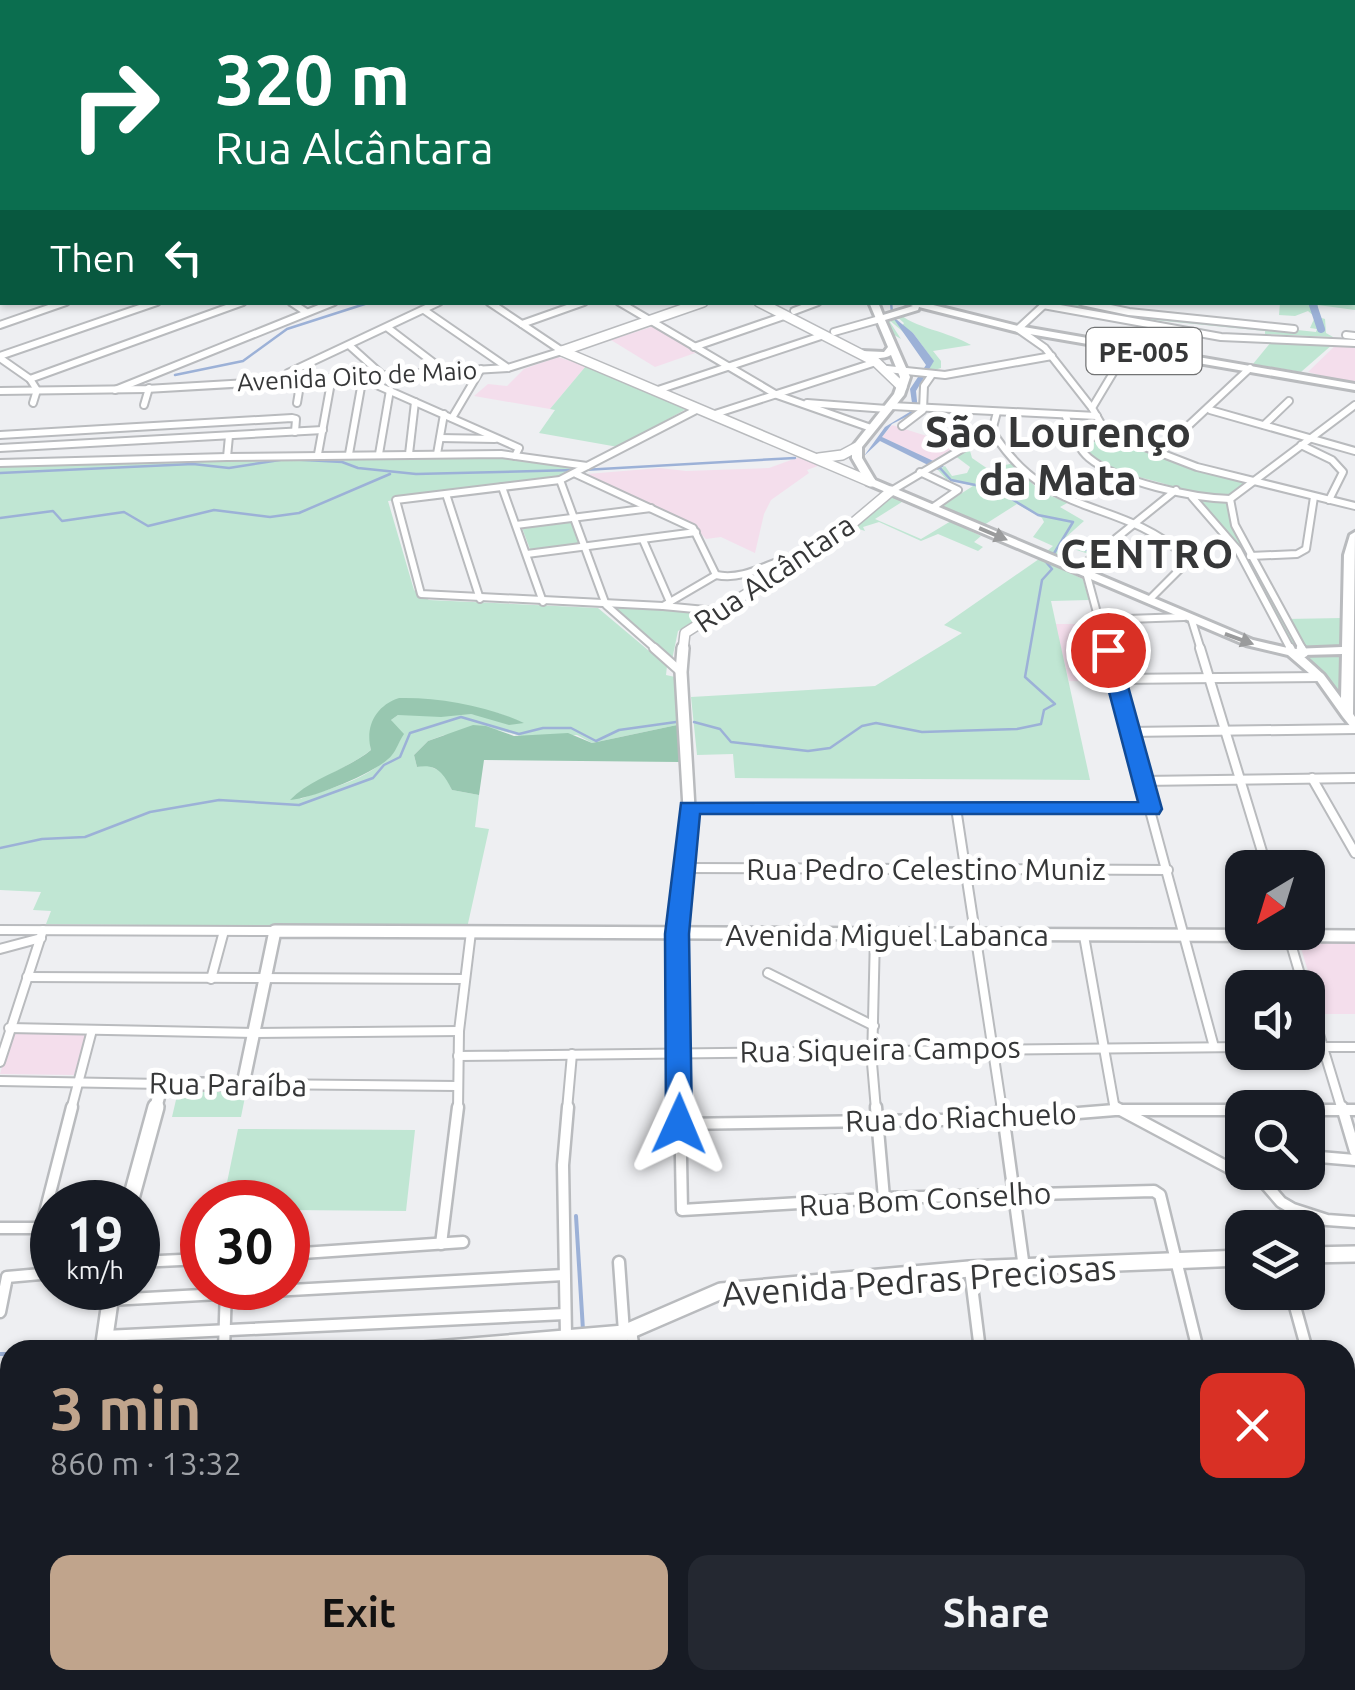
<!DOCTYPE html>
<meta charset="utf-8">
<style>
body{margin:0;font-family:Ubuntu,sans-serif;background:#242831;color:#f1f3f6;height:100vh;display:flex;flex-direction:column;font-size:38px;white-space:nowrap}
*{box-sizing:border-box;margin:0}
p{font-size:32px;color:#9ea1a6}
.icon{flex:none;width:55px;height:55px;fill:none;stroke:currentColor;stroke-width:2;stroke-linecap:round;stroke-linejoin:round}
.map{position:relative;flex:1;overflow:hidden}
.panel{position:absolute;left:0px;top:1340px;width:1355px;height:350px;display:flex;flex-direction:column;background:#171b24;border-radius:30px 30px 0 0;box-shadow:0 2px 8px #0004}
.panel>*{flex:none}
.banner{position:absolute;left:0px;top:0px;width:1355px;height:305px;box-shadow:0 2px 8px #0004;background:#0b6e4f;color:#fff;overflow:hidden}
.needle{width:65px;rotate:218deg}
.buttons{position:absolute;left:1225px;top:850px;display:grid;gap:20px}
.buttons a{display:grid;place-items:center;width:100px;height:100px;border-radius:20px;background:#171b24;box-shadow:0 2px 8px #0004;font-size:50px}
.speed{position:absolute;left:30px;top:1180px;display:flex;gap:20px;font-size:50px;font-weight:700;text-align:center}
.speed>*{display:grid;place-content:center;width:130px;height:130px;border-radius:50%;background:#171b24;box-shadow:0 2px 8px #0004;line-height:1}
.speed small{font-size:25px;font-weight:400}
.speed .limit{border:15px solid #d22;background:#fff;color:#111}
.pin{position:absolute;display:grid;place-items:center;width:85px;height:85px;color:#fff;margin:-42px;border:5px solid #fff;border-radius:50%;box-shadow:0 2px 10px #0007}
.me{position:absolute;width:110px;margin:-55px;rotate:1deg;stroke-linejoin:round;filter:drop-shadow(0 0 8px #0008)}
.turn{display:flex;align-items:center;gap:35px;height:210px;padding:0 50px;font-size:45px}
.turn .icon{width:130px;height:130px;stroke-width:2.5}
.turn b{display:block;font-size:70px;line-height:85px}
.then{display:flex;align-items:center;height:95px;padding:0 50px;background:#0003;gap:20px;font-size:38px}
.round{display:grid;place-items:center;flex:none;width:105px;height:105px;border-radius:20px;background:#242831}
.head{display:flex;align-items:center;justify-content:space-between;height:170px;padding:0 50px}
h1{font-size:60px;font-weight:700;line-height:75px;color:#c0a48c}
.primary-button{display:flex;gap:20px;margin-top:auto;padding:20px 50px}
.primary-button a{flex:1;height:115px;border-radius:20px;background:#c0a48c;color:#111;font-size:40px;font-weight:700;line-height:115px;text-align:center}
.primary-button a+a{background:#242831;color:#f1f3f6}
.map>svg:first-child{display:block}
.education{fill:#f4deec}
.green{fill:#c0e6d3;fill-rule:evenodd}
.forest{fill:#98c7b0}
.water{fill:#9cb1d7}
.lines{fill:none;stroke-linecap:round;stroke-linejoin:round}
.stream-far1{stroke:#9cb1d7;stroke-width:2.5}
.stream{stroke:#9cb1d7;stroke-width:4}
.canal{stroke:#9cb1d7;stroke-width:8}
.street-far3-casing{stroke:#b9bbbe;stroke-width:9}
.street-far2-casing{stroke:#b9bbbe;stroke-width:10}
.street-far1-casing{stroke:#b9bbbe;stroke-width:12}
.street-casing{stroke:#b9bbbe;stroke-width:15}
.secondary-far3-casing{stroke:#b9bbbe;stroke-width:11}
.secondary-far2-casing{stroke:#b9bbbe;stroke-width:12}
.secondary-far1-casing{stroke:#b9bbbe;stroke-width:16}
.secondary-casing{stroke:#b9bbbe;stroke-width:20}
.primary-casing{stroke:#b9bbbe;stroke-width:6}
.street-far3{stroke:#fff;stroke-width:5}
.street-far2{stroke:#fff;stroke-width:6}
.street-far1{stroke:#fff;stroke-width:8}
.street{stroke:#fff;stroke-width:10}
.secondary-far3{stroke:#fff;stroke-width:8}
.secondary-far2{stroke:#fff;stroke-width:9}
.secondary-far1{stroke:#fff;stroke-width:11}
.secondary{stroke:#fff;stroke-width:15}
.primary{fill:#fff;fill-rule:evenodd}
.oneway{fill:#9a9b9c}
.route{fill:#1a73e8;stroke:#114b97;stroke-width:2.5}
.labels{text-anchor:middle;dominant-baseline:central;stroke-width:10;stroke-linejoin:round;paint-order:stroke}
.far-street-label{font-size:25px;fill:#363738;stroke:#fff}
.shield{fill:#fff;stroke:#727374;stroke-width:2.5}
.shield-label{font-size:28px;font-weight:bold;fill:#363738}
.street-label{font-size:30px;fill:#363738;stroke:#fff}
.near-street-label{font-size:35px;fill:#363738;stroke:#fff}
.district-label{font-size:40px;font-weight:bold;letter-spacing:2.5px;fill:#363738;stroke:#fff}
.far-town-label{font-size:42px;font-weight:bold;fill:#363738;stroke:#fff}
</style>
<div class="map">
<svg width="1355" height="1690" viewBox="0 0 1355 1690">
<rect width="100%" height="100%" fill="#eeeff2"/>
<g class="education">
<path d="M654,326L698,352L655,367L611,340Z"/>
<path d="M1338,343L1355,345V384L1308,372Z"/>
<path d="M558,357L586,366L550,409L474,396L488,384L507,386L524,369Z"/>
<path d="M892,425L933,438L956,448L932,461L882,437Z"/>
<path d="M802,456L823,464L807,470L809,473L771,500L764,514L755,553L721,537L706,539L692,524L587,474L660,468L686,471L769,468Z"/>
<path d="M1055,624H1095L1098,635H1091L1092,641L1105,650L1111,682L1069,681Z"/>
<path d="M1304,943H1355V1014H1321L1300,945Z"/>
<path d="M12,1030L87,1031L74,1075L0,1074Z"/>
</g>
<g class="green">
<path d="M1053,303H1080L1118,311L1316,332L1317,329L1310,328L1315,317L1308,311L1295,316L1279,315L1280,303H1355V310L1318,305V317L1325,319L1326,333L1333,337L1265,334V331L1154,320Z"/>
<path d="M899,313C911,327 950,332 971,345L933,351L941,361V368L928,372L933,360L913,333L903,328L908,336L888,319L901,339L891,333L884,323L891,315L901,328L904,323L894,314Z"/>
<path d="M1271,342L1333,344L1301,372L1253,364Z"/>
<path d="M586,366L688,408L618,447L539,433L555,410L550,409Z"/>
<path d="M1105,433L1156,456L1244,483L1228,497L1231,512L1286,619L1342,618V699L1304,653L1292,652C1264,598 1242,533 1190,496C1157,472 1103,482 1080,443Z"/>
<path d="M969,447L972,458L988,469L1014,463L1041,493L1069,502L1060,507L1084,521L1065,538L1094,550L1089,554L1067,547L1057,557L1046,552L1053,546L1033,537L1044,522L1042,518L1017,504L984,525L940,507L973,486L946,479L938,470L945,466L952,476L967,473L970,467L954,455Z"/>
<path d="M502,455L575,469L557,479L388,501L414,590L429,600L598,608L667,666L666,675L675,677L677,725L592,743L577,735L525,737L498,730L444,735L428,741L414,755L417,767L427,765L444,773L452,790L479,795L475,827L489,829L467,928L46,924L51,911L33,910L41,892L0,890V465ZM399,698L498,713L523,723L471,714L398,715L391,720L400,740C382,777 336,786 300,799C319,776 348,768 371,750L370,744Z"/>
<path d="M895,496L905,500L875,519L921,539L951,521L981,536L974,542L983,547L978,551L938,534L921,541L879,522L863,527L865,531L853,527L881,499Z"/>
<path d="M570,520L580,546L531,552L521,525Z"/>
<path d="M1039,559L1083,579L1089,600L1051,601L1090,780L735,778L733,754L697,755L691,697L875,686L962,633L944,625Z"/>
<path d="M611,607L692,611L700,617L678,631L672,660Z"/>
<path d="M179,1087H247L241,1117H172Z"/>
<path d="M238,1129L415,1130L406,1211L288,1210V1202H223Z"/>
</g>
<g class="forest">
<path d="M399,698C439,697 488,706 524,723L509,725L471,714L441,717L398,715L391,720L404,734C399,741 397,749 392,755C379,772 311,799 290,800C311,778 345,771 371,750C365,727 375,706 399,698Z"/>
<path d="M473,725L486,726L514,736L568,733L592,743L677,725L679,762L484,760L479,795L452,790C444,774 437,763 417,767L414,755L428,741Z"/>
</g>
<path class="water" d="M891,315L913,333L934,361L916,391L918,411L892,424L882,437L944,466L938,470L880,441L864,456L885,427L913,410L910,389L926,365Z"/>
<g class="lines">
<g class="stream-far1">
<path d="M953,1L963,0"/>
<path d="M876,2H887"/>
<path d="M904,2L918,1"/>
<path d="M891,302L892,313"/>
<path d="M175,375L243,361L287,329L371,302"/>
<path d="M939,467L951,480L995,489L1038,515L1073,522L1053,555"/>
<path d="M583,470L795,458"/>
<path d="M0,473L193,464L229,468L286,459L342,462L358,468L416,474L575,470"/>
<path d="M0,518L53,511L62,521L124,512L148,526L214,510L270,517L299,513L390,474"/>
<path d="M1064,545L1091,551"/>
<path d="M694,722L720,729L731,742L808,751L830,748L862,726L876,723L922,732L1017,729L1041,724L1044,710L1055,704L1025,677L1042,580L1052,569L1046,562"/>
<path d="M0,848L42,839L85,837L150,812L219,800L299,805L373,778L384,765L400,757L410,733L461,717L519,734L543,728H571L596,741L619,730L676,722"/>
</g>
<g class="stream">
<path d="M576,1216L583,1330"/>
<path d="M0,1354H10"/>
<path d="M1345,1453H1355"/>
<path d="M444,1688L451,1680"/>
</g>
<path class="canal" d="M1312,302L1321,329"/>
<g class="street-far3-casing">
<g id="street-far3">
<path d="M430,0H493"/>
<path d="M1092,0L1099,2"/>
<path d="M1122,0L1129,2"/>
<path d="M1158,2L1166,0"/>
</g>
</g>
<g class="street-far2-casing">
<g id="street-far2">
<path d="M291,302L306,312"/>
<path d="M489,302L562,351"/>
<path d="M619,302L777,395L871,428"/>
<path d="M1082,302L1129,312L1294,329"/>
<path d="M1045,304L1018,329L1045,348L1092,408"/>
<path d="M1043,305L1221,337L1355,343"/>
<path d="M424,310L508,368"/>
<path d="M794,311L818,302"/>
<path d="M522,324L584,302"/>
<path d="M0,325L66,302"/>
<path d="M388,328L443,370"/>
<path d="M834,332L880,319"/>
<path d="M1346,335L1355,336"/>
<path d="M350,346L380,373"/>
<path d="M694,347L784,316"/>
<path d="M0,356L157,302"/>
<path d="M0,358L30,379L37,390L33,403"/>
<path d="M887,369L945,375L1052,356"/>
<path d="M30,379L243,302"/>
<path d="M363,379L519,448L515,456"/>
<path d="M291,380L288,373L439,302"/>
<path d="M115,390L334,302"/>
<path d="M0,391L146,389L508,368L562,351"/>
<path d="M655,391L824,335"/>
<path d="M297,403L301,379"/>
<path d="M807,403L887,409"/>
<path d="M144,405L149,388"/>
<path d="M891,406L1097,416"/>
<path d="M1210,410L1355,451"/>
<path d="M997,412L992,431C1048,521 1116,496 1184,555V565L1149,600"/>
<path d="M712,415L876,362"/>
<path d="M1066,417C1072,431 1077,448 1089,458C1118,482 1193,498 1230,499"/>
<path d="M452,418L481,369"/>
<path d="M1264,425L1289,401"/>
<path d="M902,426L923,410L924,386L931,376"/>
<path d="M1106,432L1197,467L1355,506"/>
<path d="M1106,432L1092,408L1128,348"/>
<path d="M0,435L292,418L296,419L295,432"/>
<path d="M229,436L227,457L501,454L587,466"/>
<path d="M440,438L495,439"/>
<path d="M1077,443L1106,432"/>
<path d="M1301,445L1332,460L1343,472L1329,500"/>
<path d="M0,448L323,430"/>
<path d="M318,454L332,377"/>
<path d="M349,454L363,376"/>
<path d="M379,454L390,390"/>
<path d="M409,454L415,402"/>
<path d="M437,454L444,414"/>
<path d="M1157,455L1250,368"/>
<path d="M0,463L227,457"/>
<path d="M920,472L958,490L932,508"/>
<path d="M576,474L693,528L716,575L663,606L421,594L396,500L560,480L698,409"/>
<path d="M560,480L606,605L657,650"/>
<path d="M502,487L543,602"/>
<path d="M891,491L992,431"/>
<path d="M446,494L480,599"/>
<path d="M1192,497L1238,550L1291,650"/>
<path d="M1230,499L1235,525L1303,650"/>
<path d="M1230,499L1355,405"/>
<path d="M516,525L651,508"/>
<path d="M643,540L670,602"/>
<path d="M527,554L696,532"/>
<path d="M1250,556L1297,554L1306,549L1314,497"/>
<path d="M1078,569L1176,490"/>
<path d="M1086,572L1107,650"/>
<path d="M716,575C751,582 776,555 810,554"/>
<path d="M663,606L716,611"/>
<path d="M1099,620L1184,617"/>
<path d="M1192,621L1201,650"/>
</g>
</g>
<g class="street-far1-casing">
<g id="street-far1">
<path d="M654,648L681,672"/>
<path d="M1106,648L1214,1047"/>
<path d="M1200,648L1267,868"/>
<path d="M1290,648L1292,652"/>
<path d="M1301,648L1304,653"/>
<path d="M1116,679L1320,677"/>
<path d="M1129,732L1355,729"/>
<path d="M1312,778L1355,853"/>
<path d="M1142,781L1355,778"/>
<path d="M689,808L1151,809"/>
<path d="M956,808L1002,1110"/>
<path d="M685,868L1168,870"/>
<path d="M0,930L275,931"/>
<path d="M677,934L680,1110"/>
<path d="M1288,934L1304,988"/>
<path d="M875,935L872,1063L876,1110"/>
<path d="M1084,936L1115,1110"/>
<path d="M0,949L41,938"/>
<path d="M768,973L874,1026"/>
<path d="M27,977L465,979"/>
<path d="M211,979L224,931"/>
<path d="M1308,998L1342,1110"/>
<path d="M9,1028L255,1033L459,1031"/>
<path d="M1308,1047H1355"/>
<path d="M458,1056L1242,1047"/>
<path d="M0,1062L43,930"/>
<path d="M0,1081L162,1084"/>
<path d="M243,1084L457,1086"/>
<path d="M71,1110L92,1030"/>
<path d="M458,1110L459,1031L471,932"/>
<path d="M567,1110L572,1054"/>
</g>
</g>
<g class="street-casing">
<g id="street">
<path d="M680,1107L682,1210L884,1198L1154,1191L1160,1195L1198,1350"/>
<path d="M876,1107L884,1198"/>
<path d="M1002,1107L1024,1268"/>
<path d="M1115,1107L1233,1170L1262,1180L1281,1202L1293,1209L1327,1220L1355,1222"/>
<path d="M1342,1107L1355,1151"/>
<path d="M1308,1110H1355"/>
<path d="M679,1124L1005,1119L1115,1110H1242"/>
<path d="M1308,1156L1355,1160"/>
<path d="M0,1228H52"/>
<path d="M41,1228L72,1107"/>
<path d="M441,1244L458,1107"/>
<path d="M288,1254L463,1242"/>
<path d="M138,1262L202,1259"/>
<path d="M619,1262L624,1332"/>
<path d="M970,1270L980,1350"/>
<path d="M1291,1292L1307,1350"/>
<path d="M110,1300L564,1275"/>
<path d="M0,1312L7,1277L52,1273"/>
<path d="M631,1331L634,1350"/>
<path d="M105,1336L565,1314"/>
<path d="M566,1336L563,1165L568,1107"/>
<path d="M224,1350L226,1288"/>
<path d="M0,1394L10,1393"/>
<path d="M1345,1394L1355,1398"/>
<path d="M1345,1463H1355"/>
<path d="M1345,1472L1355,1507"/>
<path d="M1345,1609L1355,1608"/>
<path d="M232,1680V1690"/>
<path d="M646,1680L690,1685L720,1680"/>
<path d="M789,1680V1690"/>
<path d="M844,1680L845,1690"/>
<path d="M911,1680L912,1690"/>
<path d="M1000,1680L1002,1690"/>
<path d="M1038,1680L1039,1690"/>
<path d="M1094,1680L1097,1690"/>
<path d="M1161,1680L1163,1690"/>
<path d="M1221,1680L1223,1690"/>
<path d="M1281,1680L1283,1690"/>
<path d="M1342,1680L1345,1690"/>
<path d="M1,1690L10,1605"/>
<path d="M56,1690L57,1680"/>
<path d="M113,1690L114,1680"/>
<path d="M172,1690L173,1680"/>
<path d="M412,1690L415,1680"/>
<path d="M493,1690L576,1680"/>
</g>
</g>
<g class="secondary-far3-casing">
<g id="secondary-far3">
<path d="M1062,0L1068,2"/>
<path d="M1025,2L1033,0"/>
</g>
</g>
<g class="secondary-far2-casing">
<g id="secondary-far2">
<path d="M759,302L876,362L902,387"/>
<path d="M562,351L871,482"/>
<path d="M562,351L703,302"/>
<path d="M819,458L842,455L857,447"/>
<path d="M683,650L685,633L840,534L891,491"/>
</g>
</g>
<g class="secondary-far1-casing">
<g id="secondary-far1">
<path d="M677,934L689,808L681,672L683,648"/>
<path d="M155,1110L162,1084H243L275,931L1355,936"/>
</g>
</g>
<g class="secondary-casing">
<g id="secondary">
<path d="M130,1202L156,1107"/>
<path d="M1308,1255L1355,1254"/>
<path d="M103,1350L112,1288"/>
<path d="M424,1350L624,1333L721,1291L969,1269L1242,1258"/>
<path d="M0,1437L10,1434"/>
</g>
</g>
<g class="primary-casing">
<g id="primary">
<path d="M571,0H580L583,2H575Z"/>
<path d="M869,302H878L883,315L913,306L904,302H921L1018,326L1355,384V390L1018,332L919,307L918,310L885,320L910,377L904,395L862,447V458L875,480L1253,640L1292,649L1342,647L1344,555L1350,535L1355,532L1353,714L1355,717V729L1351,727L1343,717L1316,679L1288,655L1246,645L867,484L852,458V447L894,394L900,377L891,355C883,360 864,359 856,354L861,351L884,352L888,347ZM1342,654L1341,698L1324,675L1302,655Z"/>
</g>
</g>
<use href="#street-far3" class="street-far3"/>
<use href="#street-far2" class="street-far2"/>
<use href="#street-far1" class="street-far1"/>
<use href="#street" class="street"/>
<use href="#secondary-far3" class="secondary-far3"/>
<use href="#secondary-far2" class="secondary-far2"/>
<use href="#secondary-far1" class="secondary-far1"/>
<use href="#secondary" class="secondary"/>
<use href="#primary" class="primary"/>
</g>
<defs><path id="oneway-solid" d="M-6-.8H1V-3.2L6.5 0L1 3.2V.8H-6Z" transform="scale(2.5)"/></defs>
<g class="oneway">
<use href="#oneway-solid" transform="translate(993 534) rotate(23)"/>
<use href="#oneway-solid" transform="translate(1239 639) rotate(20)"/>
</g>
<path class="route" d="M1108,644L1118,650L1162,809L1159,814H700L689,934L692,1124L688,1131H670L666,1124L665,934L681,803L1138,802L1098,650Z"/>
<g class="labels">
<g class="far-street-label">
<text transform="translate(357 376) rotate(-3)">Avenida Oito de Maio</text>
</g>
<rect class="shield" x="1086.5" y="328" width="115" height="46" rx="8"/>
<g class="shield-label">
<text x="1144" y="351">PE-005</text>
</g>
<g class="street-label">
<text transform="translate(774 573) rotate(-34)">Rua Alcântara</text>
<text x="926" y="869">Rua Pedro Celestino Muniz</text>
<text x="887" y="935">Avenida Miguel Labanca</text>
<text transform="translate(880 1049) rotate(-1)">Rua Siqueira Campos</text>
<text transform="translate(228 1084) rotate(1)">Rua Paraíba</text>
<text transform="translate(961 1117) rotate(-2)">Rua do Riachuelo</text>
<text transform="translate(925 1199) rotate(-3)">Rua Bom Conselho</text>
</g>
<g class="near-street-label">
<text transform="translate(919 1280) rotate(-4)">Avenida Pedras Preciosas</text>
</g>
<g class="district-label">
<text x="1148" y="553">CENTRO</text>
</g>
<g class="far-town-label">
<text x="1058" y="431">São Lourenço<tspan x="1058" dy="48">da Mata</tspan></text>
</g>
</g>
</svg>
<div class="buttons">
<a><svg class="needle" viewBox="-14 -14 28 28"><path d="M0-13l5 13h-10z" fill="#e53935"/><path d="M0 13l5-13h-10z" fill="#9ea1a6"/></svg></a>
<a><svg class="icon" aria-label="sound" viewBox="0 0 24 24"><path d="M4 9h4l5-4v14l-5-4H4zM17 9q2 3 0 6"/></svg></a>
<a><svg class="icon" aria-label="search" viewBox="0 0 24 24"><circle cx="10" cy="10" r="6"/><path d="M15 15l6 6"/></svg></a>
<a><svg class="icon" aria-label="layers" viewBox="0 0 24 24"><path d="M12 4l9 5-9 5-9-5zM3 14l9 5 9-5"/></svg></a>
</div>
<div class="speed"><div>19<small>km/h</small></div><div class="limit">30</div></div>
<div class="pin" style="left:1108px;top:650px;background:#d93025"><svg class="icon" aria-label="arrive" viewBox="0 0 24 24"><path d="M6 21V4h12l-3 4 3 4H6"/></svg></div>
<svg class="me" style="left:679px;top:1124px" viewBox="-20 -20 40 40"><path d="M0-17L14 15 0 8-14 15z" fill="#1a73e8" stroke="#fff" stroke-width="4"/></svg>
<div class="banner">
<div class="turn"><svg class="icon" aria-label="right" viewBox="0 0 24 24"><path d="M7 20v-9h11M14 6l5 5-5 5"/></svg><div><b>320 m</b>Rua Alcântara</div></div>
<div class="then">Then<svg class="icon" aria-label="left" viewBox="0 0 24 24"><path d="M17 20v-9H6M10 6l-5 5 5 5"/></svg></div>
</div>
<section class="panel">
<div class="head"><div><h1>3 min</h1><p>860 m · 13:32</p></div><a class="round" style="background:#d93025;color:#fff"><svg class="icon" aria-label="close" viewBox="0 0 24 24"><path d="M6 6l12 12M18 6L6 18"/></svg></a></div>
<div class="primary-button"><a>Exit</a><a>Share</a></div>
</section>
</div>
